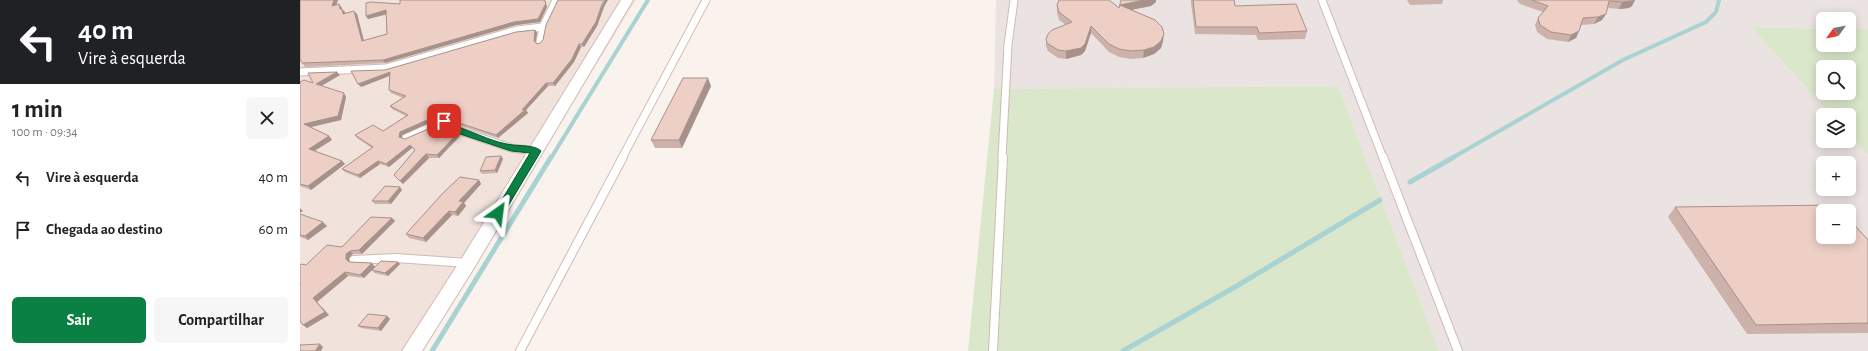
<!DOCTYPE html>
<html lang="pt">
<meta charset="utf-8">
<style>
body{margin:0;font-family:"Alegreya Sans",sans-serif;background:#f6f6f6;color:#222;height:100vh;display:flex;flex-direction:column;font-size:15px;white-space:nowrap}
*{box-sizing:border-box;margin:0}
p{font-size:13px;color:#767676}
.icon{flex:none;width:22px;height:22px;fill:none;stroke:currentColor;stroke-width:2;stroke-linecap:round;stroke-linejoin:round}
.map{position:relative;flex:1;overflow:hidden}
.drawer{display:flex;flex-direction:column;background:#fff;width:300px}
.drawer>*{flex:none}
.guide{background:#202124;color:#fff;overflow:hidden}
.needle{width:26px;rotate:237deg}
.buttons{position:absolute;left:1516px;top:12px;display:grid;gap:8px}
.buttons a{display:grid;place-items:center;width:40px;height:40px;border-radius:6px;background:#fff;box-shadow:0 2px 10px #0003;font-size:20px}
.pin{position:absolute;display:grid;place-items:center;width:34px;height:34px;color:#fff;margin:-17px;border-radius:8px;box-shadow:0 2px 6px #0006}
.me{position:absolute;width:44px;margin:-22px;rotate:31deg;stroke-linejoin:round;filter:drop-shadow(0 0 3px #0008)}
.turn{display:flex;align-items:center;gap:14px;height:84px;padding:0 12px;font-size:18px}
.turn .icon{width:52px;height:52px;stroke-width:2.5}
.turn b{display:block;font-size:28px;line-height:34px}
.round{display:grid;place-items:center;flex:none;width:42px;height:42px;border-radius:6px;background:#f6f6f6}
.headline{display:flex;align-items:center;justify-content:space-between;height:68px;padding:0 12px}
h1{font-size:24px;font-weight:700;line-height:30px}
.primary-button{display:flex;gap:8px;margin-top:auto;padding:8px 12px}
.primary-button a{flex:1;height:46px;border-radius:6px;background:#0b8043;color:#fff;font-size:16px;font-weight:700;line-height:46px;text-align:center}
.primary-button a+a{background:#f6f6f6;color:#222}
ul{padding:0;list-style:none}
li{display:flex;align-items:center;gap:12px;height:52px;padding:0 12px}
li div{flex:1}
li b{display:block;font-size:15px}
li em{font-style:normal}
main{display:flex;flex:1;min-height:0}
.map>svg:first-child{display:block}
.residential{fill:#f1e3db}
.industrial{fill:#ebe3e1;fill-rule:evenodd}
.green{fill:#dbe7cb;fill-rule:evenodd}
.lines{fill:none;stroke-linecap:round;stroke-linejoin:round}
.stream-far1{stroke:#a9d3d2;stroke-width:4}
.stream{stroke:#a9d3d2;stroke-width:5}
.lane-far1-casing{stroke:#cebbb5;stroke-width:9}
.lane-casing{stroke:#cebbb5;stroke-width:10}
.street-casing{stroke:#cebbb5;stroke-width:2}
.lane-far1{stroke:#fff;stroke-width:7}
.lane{stroke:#fff;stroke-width:8}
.street{fill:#fff;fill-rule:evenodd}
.wall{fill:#ccb2aa}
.shaded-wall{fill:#a6918b}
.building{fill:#edcfc6;stroke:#a6918b}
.route{fill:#0b8043;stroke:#07532c}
</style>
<main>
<section class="drawer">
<div class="guide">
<div class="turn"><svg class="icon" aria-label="left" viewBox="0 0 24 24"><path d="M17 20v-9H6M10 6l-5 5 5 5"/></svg><div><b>40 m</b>Vire à esquerda</div></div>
</div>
<div class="headline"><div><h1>1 min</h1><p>100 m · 09:34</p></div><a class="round"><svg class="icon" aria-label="close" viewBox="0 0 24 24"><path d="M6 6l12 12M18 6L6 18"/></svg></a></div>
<ul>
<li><svg class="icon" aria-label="left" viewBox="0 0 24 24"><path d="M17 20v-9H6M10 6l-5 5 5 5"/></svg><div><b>Vire à esquerda</b></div><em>40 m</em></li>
<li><svg class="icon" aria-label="arrive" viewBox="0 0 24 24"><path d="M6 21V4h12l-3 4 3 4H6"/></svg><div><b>Chegada ao destino</b></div><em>60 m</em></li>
</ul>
<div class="primary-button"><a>Sair</a><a>Compartilhar</a></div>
</section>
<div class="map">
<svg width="1568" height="351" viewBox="0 0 1568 351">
<rect width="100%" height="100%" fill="#faf2ec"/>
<path class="residential" d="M0,0H336L120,351H0Z"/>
<path class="industrial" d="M696,0H1568V29H1549V19H1523V29L1451,27L1531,115H1523V141H1549V135L1568,155V351H1139L1038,86L694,89ZM1523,163H1549V189H1523ZM1523,211H1549V237H1523Z"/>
<g class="green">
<path d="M1451,27L1523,29V45H1549V29H1568V155L1549,135V115H1531ZM1523,67H1549V93H1523Z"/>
<path d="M1038,86L1139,351H668L694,89Z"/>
</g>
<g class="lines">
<g class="stream-far1">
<path d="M251,158L348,0"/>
<path d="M1152,158L1323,60L1406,22L1416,12L1419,0"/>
</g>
<g class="stream">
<path d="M1110,182L1154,157"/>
<path d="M132,351L251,157"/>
<path d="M823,351L935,287L1080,200"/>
</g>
<g class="lane-far1-casing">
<g id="lane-far1">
<path d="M1022,0L1083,158"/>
<path d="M240,42L243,27L256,0"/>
<path d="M0,72L86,68L217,30L243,27"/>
<path d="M106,138L144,121L156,125L157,130L211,148L236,151"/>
<path d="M322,158L406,0"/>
<path d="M702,158L708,45L714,0"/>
</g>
</g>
<g class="lane-casing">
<g id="lane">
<path d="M1083,157L1158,351"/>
<path d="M54,260L96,258L168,263"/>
<path d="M220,351L323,157"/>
<path d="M693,351L703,157"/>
</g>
</g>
<g class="street-casing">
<path id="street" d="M321,0H333L174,268L122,351H102L162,258Z"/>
</g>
<use href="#lane-far1" class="lane-far1"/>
<use href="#lane" class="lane"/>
<use href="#street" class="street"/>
</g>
<g class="wall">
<path d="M0,0L36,5L42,8V9L45,12V14H57L64,41L87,34L86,14L68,19L66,16L100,4V0H245L247,7L240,22L216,25L85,63L5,67L1,61L0,62Z"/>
<path d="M891,0H934L935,6L1007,31L1005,39L958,40L956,35L895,34L891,3Z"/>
<path d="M1107,0H1143L1142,4L1110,5Z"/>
<path d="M1217,0H1335L1332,6L1329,8L1319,9L1307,8L1306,14L1302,20L1294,24L1281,25L1279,31L1276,38L1268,42L1247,39L1237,32L1235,25L1238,18L1243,12L1220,4Z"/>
<path d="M856,2L851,6L831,10L863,41L861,48L854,54L843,58L831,59L819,57L809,52L791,33L785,51L781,55L766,59L758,58L748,51L746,46V39L766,25L759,20L757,13V5L819,8Z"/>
<path d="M304,7L297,26L284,47H281L274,62L255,86H248L226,110L228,113L198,138L161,126L158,120L145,116L102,135V138L105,139L149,126L152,131L158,133L160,136L139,158H129L103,184L94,175L115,150L112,148L89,167L80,164L60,178L45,172L42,169L72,148L57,138L55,135L83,131L106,116L92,109L90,106L103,98L91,93L89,90V76L61,87L85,70L235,30L237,33L236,42L237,44L240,43Z"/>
<path d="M37,72L40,75L22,86L46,97L41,120L10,127L29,136L32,140L15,151L42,161L45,164L11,190L0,186V82L13,83Z"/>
<path d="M411,86L382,148H355L351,140Z"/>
<path d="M201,156L203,159L197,173L182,174L180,171Z"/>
<path d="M179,180L181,184L164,203L166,206L158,216L152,215L126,242L109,238L106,234Z"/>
<path d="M100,187L102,190L91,204H75L72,201Z"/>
<path d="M1375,207L1568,240V333L1447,334L1368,217Z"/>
<path d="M0,214L27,226L8,240L0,237Z"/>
<path d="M92,218L95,221L62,254H53L49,258V262L75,267L64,278L48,276L17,302L29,315L7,328L0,321V266L6,265L42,247Z"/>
<path d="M98,262L100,264L88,276L74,273L72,270Z"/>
<path d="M87,316L90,319L81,331L61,328L58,326Z"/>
</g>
<g class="shaded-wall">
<path d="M34,0H38L35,9L32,6Z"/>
<path d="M245,0L247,7L240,22L216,25L85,63L83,60Z"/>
<path d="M305,0H308L304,7L297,26L284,47L282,44Z"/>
<path d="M844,0H856V2L851,6L820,12V5Z"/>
<path d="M1335,0L1332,6L1329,8L1319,9L1322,2Z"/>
<path d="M39,4L42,8V13L40,9Z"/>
<path d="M42,9L45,12V18L43,14Z"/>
<path d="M86,10L88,14L68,19L66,16Z"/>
<path d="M54,11L57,14L65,45L62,41Z"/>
<path d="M1306,14L1302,20L1294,24L1298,17Z"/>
<path d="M791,26V33L785,51L781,55L766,59V51Z"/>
<path d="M235,30L237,33L235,44L234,41Z"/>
<path d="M1279,31L1276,38L1268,42L1271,35Z"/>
<path d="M864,34L863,41L861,48L854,54L843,58L844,50Z"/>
<path d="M279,44L281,47L274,62L255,86L253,83Z"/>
<path d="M37,72L40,75L19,87L16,84Z"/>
<path d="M90,72L92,75L61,87L58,84Z"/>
<path d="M408,78L411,86L382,148L379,140Z"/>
<path d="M246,83L248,86L226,110L228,113L198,138L196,135L222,110Z"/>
<path d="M44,93L46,97L41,120L7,128L4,124Z"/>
<path d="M143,113L145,116L102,135V140L99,137L100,132Z"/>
<path d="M158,133L160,136L139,158L137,155Z"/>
<path d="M29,136L32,140L12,152L9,149Z"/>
<path d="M110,145L112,148L89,167L86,164Z"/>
<path d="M126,154L129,158L103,184L100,181Z"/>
<path d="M201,156L203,159L197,173L195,170Z"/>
<path d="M42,161L45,164L11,190L8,186Z"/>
<path d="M78,161L80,164L60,178L58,175Z"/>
<path d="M179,180L181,184L164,203L166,206L158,216L155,212L159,201Z"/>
<path d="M100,187L102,190L91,204L88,201Z"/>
<path d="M0,208L3,211L0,213Z"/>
<path d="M149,211L152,215L126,242L123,238Z"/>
<path d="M92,218L95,221L62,254L59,250Z"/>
<path d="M23,222L27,226L8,240L5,236Z"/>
<path d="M50,251L53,254L49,258V263L46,259V254Z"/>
<path d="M98,262L100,264L88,276L85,273Z"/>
<path d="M72,263L75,267L64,278L60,275Z"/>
<path d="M45,272L48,276L17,302L29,315L7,328L3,325L13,298Z"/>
<path d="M87,316L90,319L81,331L78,328Z"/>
<path d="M20,344L23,347L21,351H15Z"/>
</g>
<g class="building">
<path d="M0,0H34L32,6L39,4L40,9H42L43,14L54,11L62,41L87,34L86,10L66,16V3L71,2L100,4V0H244L246,3L238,19L214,22L83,60L2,63L0,59Z"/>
<path d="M258,0H305L302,4L296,22L282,44H279L272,59L253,83H246L222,110L226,109L196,135L159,123L156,117L143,113L100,132L99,137L105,139L142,123L149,126L151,130L158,133L137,155L126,154L100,181L94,175L115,150L110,145L86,164L78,161L58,175L42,169L73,147L55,135L73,125L83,131L108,115L90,106L106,96L89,90L90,72L58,84L51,71L85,70L216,32L235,30L234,41L237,44L240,43L243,40L246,25Z"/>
<path d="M759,0H809L819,8L821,0H844L820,5L855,20L862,27L864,34L861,41L854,47L844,50L831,51L819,49L809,44L791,26L785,44L781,48L766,51L758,50L747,43L746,39L748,34L752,30L772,22L759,12L757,5Z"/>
<path d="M893,0H934L935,6L996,4L1007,31L959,33L957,27H896Z"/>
<path d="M1232,0H1334L1333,1L1322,2L1309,1L1306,14L1298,17L1283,18L1279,31L1271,35L1251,32L1240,25L1238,18L1248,6Z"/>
<path d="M37,72L16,84L44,93L38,116L4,124L29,136L9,149L42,161L8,186L0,184V82L4,80L13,83L8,73Z"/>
<path d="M383,78H408L379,140H351Z"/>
<path d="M201,156L195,170L180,171L186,157Z"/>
<path d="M160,177L179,180L159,201L163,202L155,212L149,211L123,238L106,234L143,193Z"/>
<path d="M85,186L100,187L88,201H72Z"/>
<path d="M1538,205L1542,211H1523V237H1549V219L1568,240V323L1456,325L1375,207Z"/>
<path d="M0,214L23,222L5,236L0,235Z"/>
<path d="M71,217L92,218L59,250L50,251L46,254V259L49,262L72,263L60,275L45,272L13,298L25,312L3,325L0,321V285L1,284H0V266L1,264L6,265L27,245L42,247Z"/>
<path d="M81,261L98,262L85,273L72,270Z"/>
<path d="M68,314L87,316L78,328L58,326Z"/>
<path d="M20,344L15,351H0V345Z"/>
</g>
<path class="route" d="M144,118L159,123L161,128C178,134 195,143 213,145C221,146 235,145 241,151L202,216H195L194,213L230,153L211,151L154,132L152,127L141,123L140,121Z"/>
</svg>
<div class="buttons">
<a><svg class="needle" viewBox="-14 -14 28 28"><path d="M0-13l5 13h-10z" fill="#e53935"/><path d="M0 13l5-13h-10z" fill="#767676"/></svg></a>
<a><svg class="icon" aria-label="search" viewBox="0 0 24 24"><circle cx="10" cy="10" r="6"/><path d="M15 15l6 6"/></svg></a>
<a><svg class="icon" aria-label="layers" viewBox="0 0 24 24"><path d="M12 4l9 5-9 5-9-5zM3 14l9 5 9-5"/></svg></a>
<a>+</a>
<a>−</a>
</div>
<div class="pin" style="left:144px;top:121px;background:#d93025"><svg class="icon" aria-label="arrive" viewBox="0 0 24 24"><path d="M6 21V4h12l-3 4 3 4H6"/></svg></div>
<svg class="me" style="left:198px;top:213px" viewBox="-20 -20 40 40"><path d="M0-17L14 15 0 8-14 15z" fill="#0b8043" stroke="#fff" stroke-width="4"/></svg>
</div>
</main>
